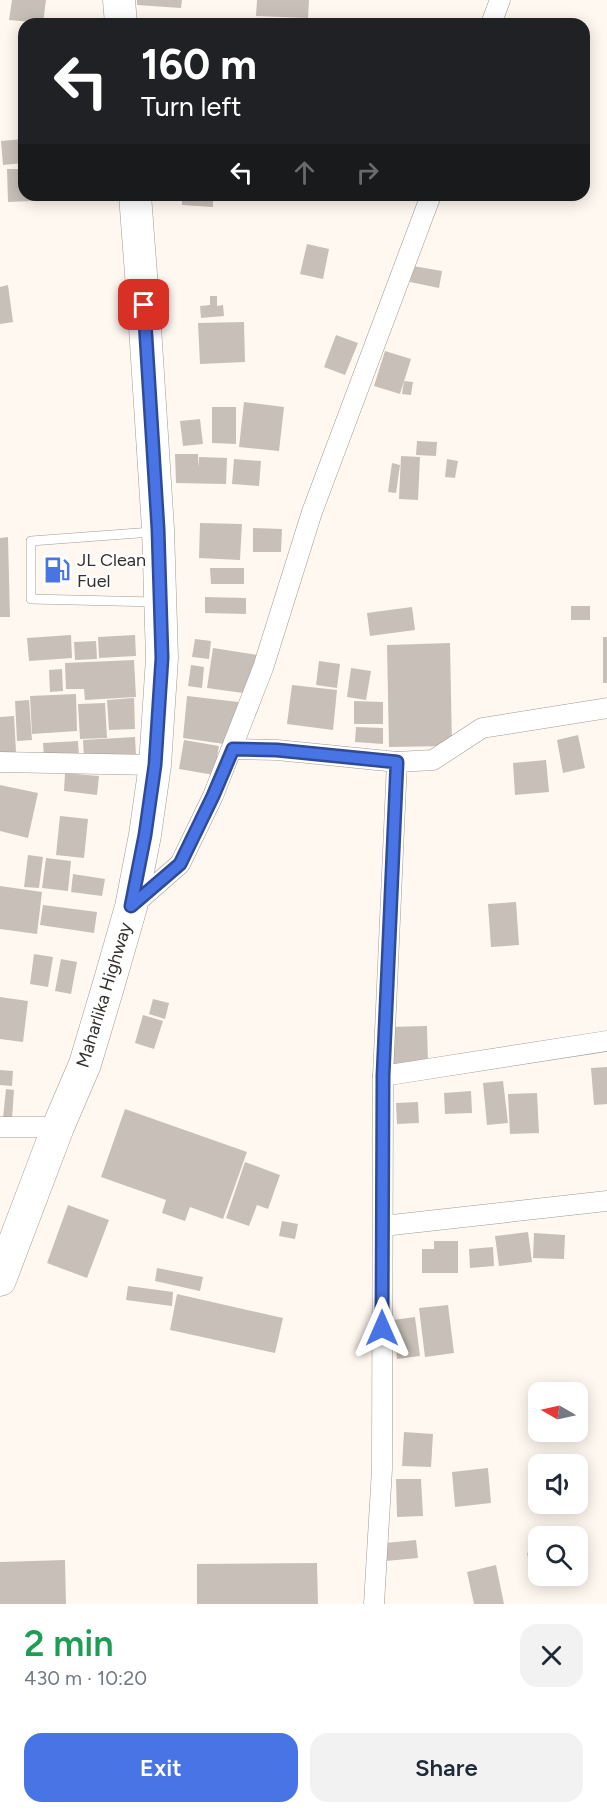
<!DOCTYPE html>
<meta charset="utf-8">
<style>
body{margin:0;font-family:Figtree,sans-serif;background:#f2f2f3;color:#1f2937;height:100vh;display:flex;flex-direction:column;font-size:22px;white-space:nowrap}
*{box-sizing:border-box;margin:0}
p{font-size:20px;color:#747a83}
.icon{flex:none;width:33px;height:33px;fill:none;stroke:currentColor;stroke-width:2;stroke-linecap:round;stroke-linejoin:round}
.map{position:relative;height:1604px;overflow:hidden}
.sheet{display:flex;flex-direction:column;background:#fff;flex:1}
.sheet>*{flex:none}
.banner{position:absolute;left:18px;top:18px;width:572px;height:183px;border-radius:18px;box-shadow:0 3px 15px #0003;background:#202124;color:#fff;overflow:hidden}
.needle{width:39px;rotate:279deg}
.tools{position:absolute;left:528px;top:1382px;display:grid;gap:12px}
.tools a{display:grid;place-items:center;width:60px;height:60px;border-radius:12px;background:#fff;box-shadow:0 3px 15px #0003;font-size:30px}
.pin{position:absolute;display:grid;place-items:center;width:51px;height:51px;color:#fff;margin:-26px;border-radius:12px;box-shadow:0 3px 9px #0006}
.me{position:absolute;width:66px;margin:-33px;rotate:0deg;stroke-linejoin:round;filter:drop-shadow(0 0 4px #0008)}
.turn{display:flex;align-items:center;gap:21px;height:126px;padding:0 24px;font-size:27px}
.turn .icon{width:78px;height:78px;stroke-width:2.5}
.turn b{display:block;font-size:42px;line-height:51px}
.lanes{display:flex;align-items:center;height:57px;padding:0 24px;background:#0003;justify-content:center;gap:30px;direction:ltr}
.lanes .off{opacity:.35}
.round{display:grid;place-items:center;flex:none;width:63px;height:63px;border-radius:18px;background:#f2f2f3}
.summary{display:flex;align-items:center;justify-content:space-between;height:102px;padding:0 24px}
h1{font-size:36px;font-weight:600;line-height:45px;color:#1e9e55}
.primary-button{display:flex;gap:12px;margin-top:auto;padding:12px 24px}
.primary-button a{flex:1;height:69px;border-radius:18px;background:#4974e6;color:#fff;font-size:24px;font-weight:600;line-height:69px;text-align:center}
.primary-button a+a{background:#f2f2f3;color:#1f2937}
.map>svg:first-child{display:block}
.building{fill:#c8c0b8}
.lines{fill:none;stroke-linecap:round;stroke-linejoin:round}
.service-casing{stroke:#a19992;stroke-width:10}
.minor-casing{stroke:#a19992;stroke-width:21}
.primary-casing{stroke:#a19992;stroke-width:33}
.service{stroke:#fff;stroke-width:9}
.minor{stroke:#fff;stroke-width:20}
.primary{stroke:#fff;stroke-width:32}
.route-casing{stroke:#2f4b96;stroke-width:15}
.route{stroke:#4974e6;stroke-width:10}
.labels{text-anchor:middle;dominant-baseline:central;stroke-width:4.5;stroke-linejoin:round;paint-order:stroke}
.poi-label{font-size:18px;fill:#34302d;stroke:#fff;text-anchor:start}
.street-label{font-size:18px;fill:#34302d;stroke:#fff}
</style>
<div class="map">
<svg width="607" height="1604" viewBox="0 0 607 1604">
<rect width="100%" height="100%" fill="#fff8f1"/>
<g class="building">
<path d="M12,0H46L43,23L9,20Z"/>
<path d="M137,0H182L181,8L137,5Z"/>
<path d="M257,0H309L308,18L256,16Z"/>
<path d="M24,139V163L3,165L1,141Z"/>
<path d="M7,169H24V195H55V200L8,202Z"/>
<path d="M182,195H213V207L182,205Z"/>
<path d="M307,244L329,249L323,279L300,274Z"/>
<path d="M413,266L442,271L439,288L410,282Z"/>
<path d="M8,285L13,322L0,324V287Z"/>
<path d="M210,296H217V306L223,305L224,316L201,318L200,306L210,305Z"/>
<path d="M244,322L245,362L200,364L198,323Z"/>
<path d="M336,335L358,343L345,375L324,367Z"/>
<path d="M385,351L411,359L400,394L374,386Z"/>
<path d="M404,381L413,382L411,395L402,394Z"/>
<path d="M244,402L284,407L279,451L239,447Z"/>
<path d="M212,407H236V444L212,443Z"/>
<path d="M200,419L203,444L183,446L180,421Z"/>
<path d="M417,441L437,442L436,456L416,455Z"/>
<path d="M175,454H198V468L199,457L227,458L226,484L176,483Z"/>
<path d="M401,456L420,457L418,500L399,499Z"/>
<path d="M234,459L261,461L259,486L232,484Z"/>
<path d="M447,459L458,461L455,478L445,477Z"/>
<path d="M392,463L400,465L396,493L388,492Z"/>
<path d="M200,523L242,524L240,560L199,558Z"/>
<path d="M253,528L282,529L281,552H253Z"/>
<path d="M8,537L10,617H0V538Z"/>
<path d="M210,568H244V584H211Z"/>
<path d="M205,597L246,598V614L205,613Z"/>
<rect x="571" y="606" width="19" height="14"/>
<path d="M412,607L415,630L370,636L367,613Z"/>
<path d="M71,635L72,658L29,661L27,638Z"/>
<path d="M135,635L136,656L99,658L98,637Z"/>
<rect x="603" y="637" width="4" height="46"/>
<path d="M195,639L211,641L209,659L192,657Z"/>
<path d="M96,641L97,659L75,660L74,642Z"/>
<path d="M450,643L452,746L389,747L387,645Z"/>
<path d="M213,648L257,655L243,693L207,688Z"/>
<path d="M134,660L136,697L85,700L84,689H66L65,663Z"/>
<path d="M319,661L340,664L337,688L316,685Z"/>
<path d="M191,665L204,667L202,688L188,686Z"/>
<path d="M351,668L371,671L366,700L347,697Z"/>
<path d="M62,669L63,691L50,692L49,670Z"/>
<path d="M292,685L337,690L333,730L287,724Z"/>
<path d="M76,694L77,731L32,734L30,696Z"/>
<path d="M187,696L239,702L224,744L183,738Z"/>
<path d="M134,698L135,729L109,730L107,700Z"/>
<path d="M29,700L32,740L17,741L15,701Z"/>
<path d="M354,701L383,702V724H354Z"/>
<path d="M105,703L107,738L80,739L78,704Z"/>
<path d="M14,716L16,752L0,753V717Z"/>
<path d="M356,727L383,728V744L355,742Z"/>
<path d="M578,735L585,768L563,773L557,740Z"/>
<path d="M135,737L136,755L84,759L83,740Z"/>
<path d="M184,740L219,746L214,775L179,769Z"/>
<path d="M78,741L79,756L44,758L43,743Z"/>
<path d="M546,760L549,792L515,795L513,763Z"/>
<path d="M65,773L99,776L97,795L64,791Z"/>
<path d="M0,785L38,793L28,838L0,831Z"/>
<path d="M60,816L88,819L84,858L56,855Z"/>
<path d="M28,855L43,857L39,888L24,887Z"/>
<path d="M46,858L71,861L68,891L42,888Z"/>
<path d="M73,874L105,879L102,896L71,892Z"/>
<path d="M0,886L42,892L37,934L0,929Z"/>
<path d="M516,902L519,945L491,947L488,904Z"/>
<path d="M43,905L97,912L94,933L40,925Z"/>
<path d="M34,954L53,957L48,987L30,984Z"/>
<path d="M61,959L77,962L71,994L55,991Z"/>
<path d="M0,997L28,1001L23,1042L0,1039Z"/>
<path d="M153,999L169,1003L165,1019L149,1014Z"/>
<path d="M143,1015L163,1021L154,1049L135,1043Z"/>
<path d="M427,1026L428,1064L390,1065L389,1027Z"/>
<path d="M607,1067V1104L594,1105L591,1068Z"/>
<path d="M0,1070L13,1071L12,1086L0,1085Z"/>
<path d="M503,1081L508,1123L487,1125L483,1083Z"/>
<path d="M6,1089L14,1090L12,1119L3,1118Z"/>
<path d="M471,1091L472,1113L445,1114L444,1093Z"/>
<path d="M537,1093L539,1133L510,1134L508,1094Z"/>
<path d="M418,1102L419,1123L397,1124L396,1103Z"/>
<path d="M125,1109L247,1152L223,1219L190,1207L185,1221L162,1213L166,1200L101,1177Z"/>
<path d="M245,1162L280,1175L268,1209L257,1205L249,1226L226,1218Z"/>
<path d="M68,1205L109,1220L87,1278L47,1263Z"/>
<path d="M282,1221L298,1224L295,1239L279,1236Z"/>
<path d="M528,1232L532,1262L499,1266L495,1236Z"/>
<path d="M534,1233L565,1235L564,1259L533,1258Z"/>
<path d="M434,1241H458V1273H422V1249H434Z"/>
<path d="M493,1247L494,1266L470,1268L469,1249Z"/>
<path d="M157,1268L203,1277L200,1291L155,1281Z"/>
<path d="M128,1286L173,1292L172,1306L126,1300Z"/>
<path d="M177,1294L283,1318L275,1353L170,1330Z"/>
<path d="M448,1305L454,1353L425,1357L419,1308Z"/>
<path d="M415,1317L420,1356L397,1359L393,1320Z"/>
<path d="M404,1432L433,1434L431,1467L402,1466Z"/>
<path d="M552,1455L556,1464H538V1469L535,1461Z"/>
<path d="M488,1468L491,1503L455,1507L452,1472Z"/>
<path d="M396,1479H421L423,1516L397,1517Z"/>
<path d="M416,1540L418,1558L386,1561L385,1543Z"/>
<path d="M538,1550V1570L531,1572L527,1553Z"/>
<path d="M65,1560L66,1604H0V1562Z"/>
<path d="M317,1563L318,1604H197V1564Z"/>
<path d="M496,1565L504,1604H474L467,1572Z"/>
</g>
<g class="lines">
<g class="service-casing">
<path id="service" d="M152,532L31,541V599L156,602"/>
</g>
<g class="minor-casing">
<g id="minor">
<path d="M491,24L500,0"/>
<path d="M233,749L277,750L397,762L433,760L482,728L607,708"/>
<path d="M0,762L155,765"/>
<path d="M131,907L180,864L213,796L263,668L312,512L431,195"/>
<path d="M383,1076L607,1041"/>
<path d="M0,1127H58"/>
<path d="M383,1226L607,1201"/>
<path d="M374,1604L382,1469L383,1076L397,762"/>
</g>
</g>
<g class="primary-casing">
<g id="primary">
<path d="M119,0L121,24"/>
<path d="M0,1280L58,1127L85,1064L108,987L131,907L145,835L155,765L162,658L158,529L145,327L135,195"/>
</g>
</g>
<use href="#service" class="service"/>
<use href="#minor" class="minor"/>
<use href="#primary" class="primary"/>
</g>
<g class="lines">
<g class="route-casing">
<path id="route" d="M144,305L158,529L162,658L155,765L145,835L131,906L180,864L213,796L233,749L277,750L397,762L383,1076L382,1328"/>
</g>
<use href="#route" class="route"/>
</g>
<defs>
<g id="fuel-bare" transform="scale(2.07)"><path d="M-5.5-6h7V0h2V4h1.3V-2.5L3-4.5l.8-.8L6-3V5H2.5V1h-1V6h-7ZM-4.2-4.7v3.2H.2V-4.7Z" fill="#4974e6" stroke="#fff" stroke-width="2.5" paint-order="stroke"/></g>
</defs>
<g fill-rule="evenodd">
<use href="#fuel-bare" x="57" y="570"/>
</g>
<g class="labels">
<g class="poi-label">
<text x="77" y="560">JL Clean<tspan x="77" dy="21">Fuel</tspan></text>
</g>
<g class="street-label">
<text transform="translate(104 995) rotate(-73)">Maharlika Highway</text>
</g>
</g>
</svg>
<div class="tools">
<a><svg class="needle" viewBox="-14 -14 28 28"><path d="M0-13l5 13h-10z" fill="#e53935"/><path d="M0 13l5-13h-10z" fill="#747a83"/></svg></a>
<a><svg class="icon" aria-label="sound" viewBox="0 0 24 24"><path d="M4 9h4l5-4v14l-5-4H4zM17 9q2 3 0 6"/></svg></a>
<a><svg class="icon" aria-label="search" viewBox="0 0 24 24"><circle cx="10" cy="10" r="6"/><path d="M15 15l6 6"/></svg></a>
</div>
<div class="pin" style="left:144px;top:305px;background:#d93025"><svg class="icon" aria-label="arrive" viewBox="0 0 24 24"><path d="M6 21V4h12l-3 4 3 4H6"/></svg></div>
<svg class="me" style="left:382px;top:1328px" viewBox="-20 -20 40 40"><path d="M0-17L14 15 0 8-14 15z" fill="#4974e6" stroke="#fff" stroke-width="4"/></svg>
<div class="banner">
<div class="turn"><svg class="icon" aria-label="left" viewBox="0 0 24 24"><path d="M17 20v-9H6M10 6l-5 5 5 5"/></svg><div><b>160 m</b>Turn left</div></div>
<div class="lanes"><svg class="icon" aria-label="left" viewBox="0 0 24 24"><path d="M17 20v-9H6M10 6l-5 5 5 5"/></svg><svg class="icon off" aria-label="ahead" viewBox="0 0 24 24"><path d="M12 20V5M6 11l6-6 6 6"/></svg><svg class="icon off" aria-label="right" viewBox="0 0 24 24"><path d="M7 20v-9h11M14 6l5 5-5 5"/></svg></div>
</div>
</div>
<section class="sheet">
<div class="summary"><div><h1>2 min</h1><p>430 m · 10:20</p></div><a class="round"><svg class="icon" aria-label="close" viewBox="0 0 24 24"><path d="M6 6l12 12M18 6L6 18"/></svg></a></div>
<div class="primary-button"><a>Exit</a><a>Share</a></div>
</section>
